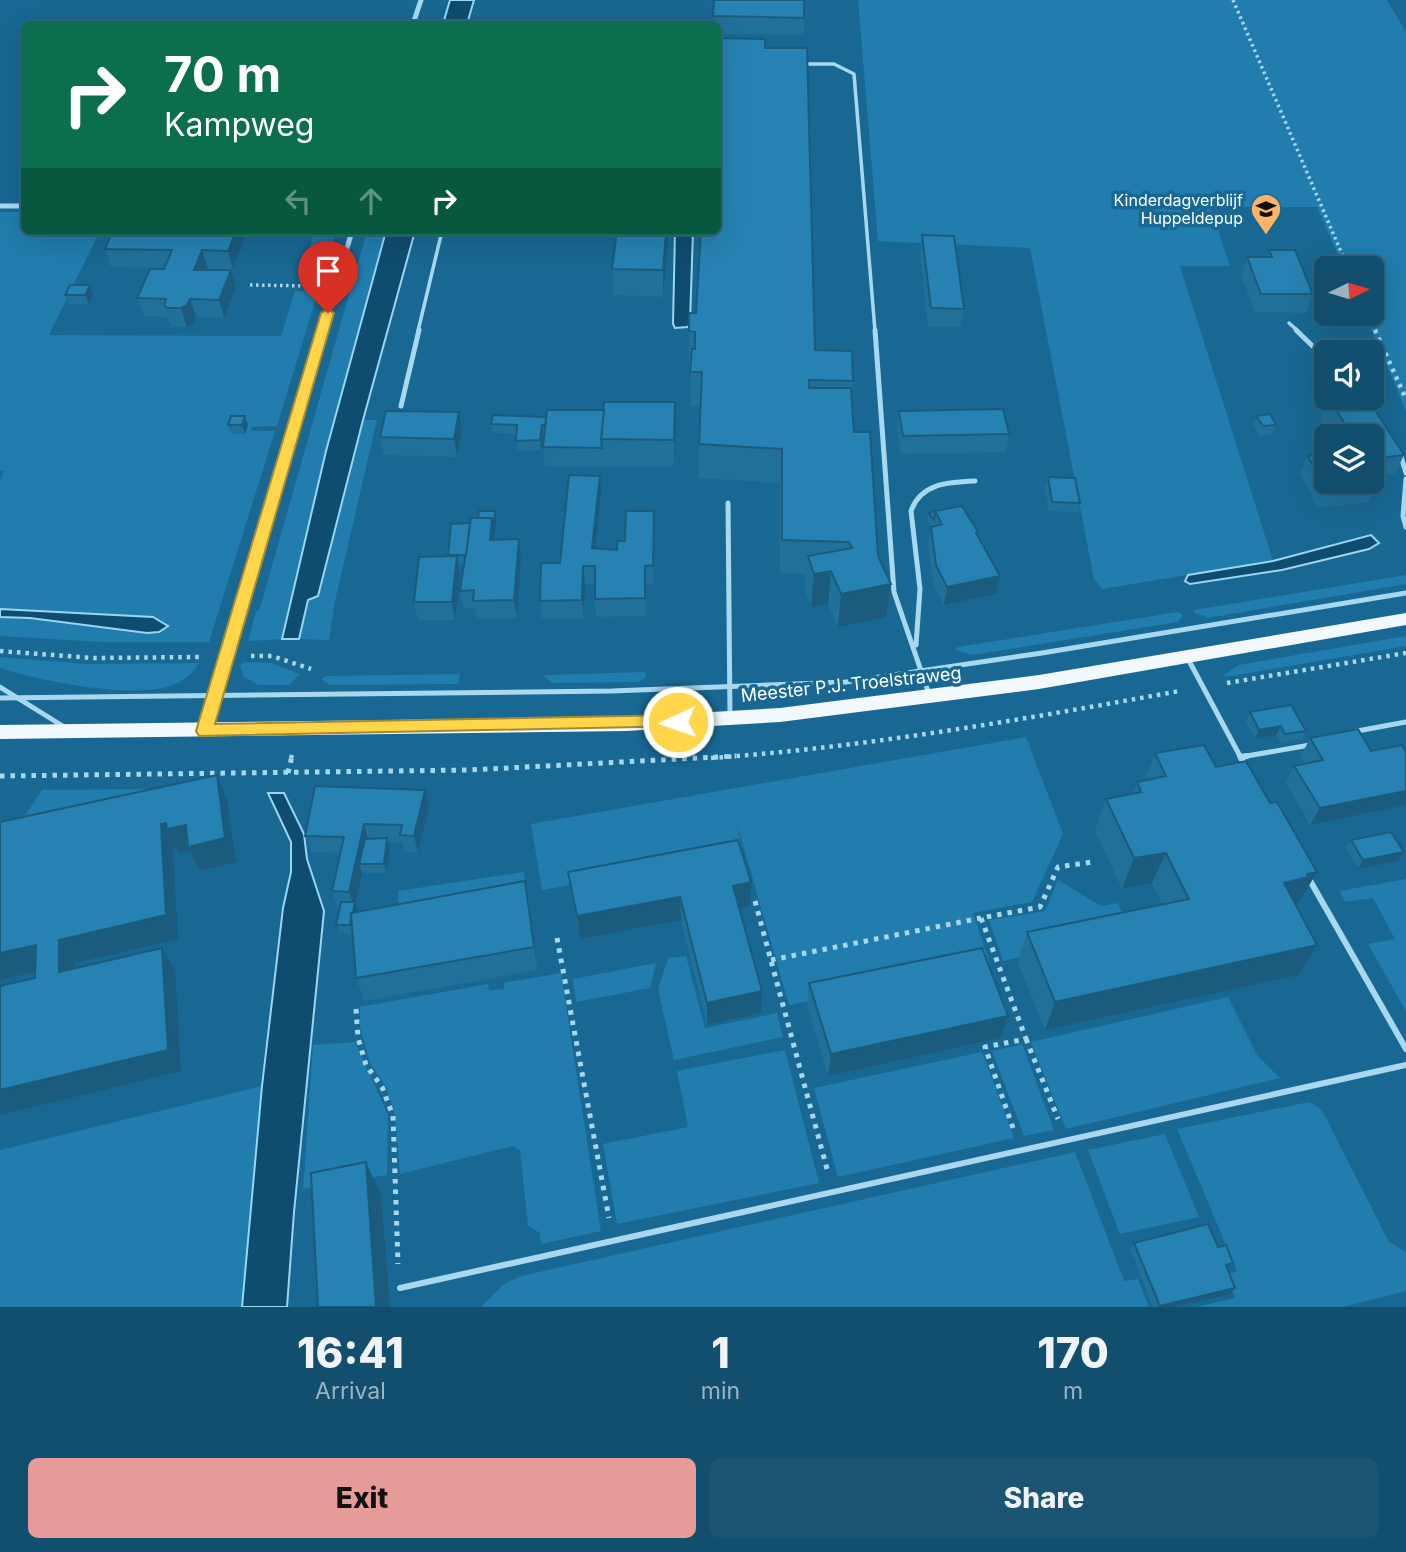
<!DOCTYPE html>
<style>
body{margin:0;font-family:Inter,sans-serif;background:#1b5573;color:#f1f3f6;height:100vh;display:flex;flex-direction:column;font-size:26px;white-space:nowrap}
*{box-sizing:border-box;margin:0}
p{font-size:23px;color:#9cb4c2}
.icon{flex:none;width:38px;height:38px;fill:none;stroke:currentColor;stroke-width:2;stroke-linecap:round;stroke-linejoin:round}
.map{position:relative;height:1307px;overflow:hidden}
.details{display:flex;flex-direction:column;background:#124e6e;flex:1}
.details>*{flex:none}
.top-card{position:absolute;left:21px;top:21px;width:700px;height:214px;border-radius:10px;box-shadow:0 7px 28px #0002,0 0 0 2px #316581;background:#0b6e4f;color:#fff;overflow:hidden}
.needle{width:46px;rotate:85deg}
.buttons{position:absolute;left:1314px;top:256px;display:grid;gap:14px}
.buttons a{display:grid;place-items:center;width:70px;height:70px;border-radius:10px;background:#124e6e;box-shadow:0 7px 28px #0002,0 0 0 2px #316581;font-size:35px}
.pin{position:absolute;display:grid;place-items:center;width:60px;height:60px;color:#fff;margin:-72px -30px;border-radius:50% 50% 50% 0;rotate:-45deg;box-shadow:0 0 7px #0007}
.pin .icon{rotate:45deg}
.me{position:absolute;width:77px;margin:-38px;rotate:267deg;stroke-linejoin:round;filter:drop-shadow(0 0 5px #0008)}
.turn{display:flex;align-items:center;gap:24px;height:147px;padding:0 28px;font-size:32px}
.turn .icon{width:91px;height:91px;stroke-width:2.5}
.turn b{display:block;font-size:49px;line-height:60px}
.lanes{display:flex;align-items:center;height:66px;padding:0 28px;background:#0003;justify-content:center;gap:35px;direction:ltr}
.lanes .off{opacity:.35}
.eta{display:flex;justify-content:space-evenly;align-items:center;height:119px;text-align:center}
.eta b{font-size:42px;font-weight:800;line-height:49px}
.button{display:flex;gap:14px;margin-top:auto;padding:14px 28px}
.button a{flex:1;height:80px;border-radius:10px;background:#e69b98;color:#111;font-size:28px;font-weight:800;line-height:80px;text-align:center}
.button a+a{background:#1b5573;color:#f1f3f6}
.map>svg:first-child{display:block}
.green{fill:#207dad}
.water{fill:#0f4d70;stroke:#9ad6f3;stroke-width:2}
.lines{fill:none;stroke-linecap:round;stroke-linejoin:round}
.path-far2{stroke:#a8d8f0;stroke-width:3.5;stroke-dasharray:2.5 3.5;stroke-linecap:butt}
.path-far1{stroke:#a8d8f0;stroke-width:4.5;stroke-dasharray:3.5 5;stroke-linecap:butt}
.path{stroke:#a8d8f0;stroke-width:5;stroke-dasharray:4.5 6;stroke-linecap:butt}
.lane-far2{stroke:#a8d8f0;stroke-width:3.5}
.lane-far1{stroke:#a8d8f0;stroke-width:5}
.lane{stroke:#a8d8f0;stroke-width:6}
.street-far1{stroke:#a8d8f0;stroke-width:5}
.street{stroke:#a8d8f0;stroke-width:6}
.primary{fill:#f1f9ff;fill-rule:evenodd}
.wall{fill:#217099}
.shaded-wall{fill:#1b5b7d}
.building{fill:#2682b2;stroke:#1b5b7d;stroke-width:2}
.route{fill:#ffd54a;stroke:#a68a30;stroke-width:2}
.labels{text-anchor:middle;dominant-baseline:central;stroke-width:7;stroke-linejoin:round;paint-order:stroke}
.far-poi-label{font-size:16px;fill:#fff;stroke:#186893;text-anchor:end}
.street-label{font-size:18px;fill:#fff;stroke:#186893}
</style>
<div class="map">
<svg width="1406" height="1307" viewBox="0 0 1406 1307">
<rect width="100%" height="100%" fill="#186893"/>
<g class="green">
<path d="M858,0H1387L1406,32V411L1364,313H1372V268H1344L1317,207H1210L1230,266H1180L1273,561L1102,589L1094,579L1030,248L878,241Z"/>
<path d="M0,212H24V231H100L49,335L281,336L295,291L318,292L277,426L252,427L251,431H275L209,642H101L0,636V617L30,618L147,633L153,617L0,609V480L4,471L0,470Z"/>
<path d="M315,231H337L322,280H299Z"/>
<path d="M367,231H386L326,451L282,639L248,641L256,612L260,608Z"/>
<path d="M363,420H377L335,601L329,640L299,639L308,600L318,595Z"/>
<path d="M1406,575V584L1208,618L1193,612L1194,610Z"/>
<path d="M1178,612L1183,615L1178,622L972,655L955,650L958,647Z"/>
<path d="M1406,636V646L1226,677L1224,675L1239,665Z"/>
<path d="M0,657L89,664L199,663C192,674 183,682 170,686C128,699 42,681 0,668Z"/>
<path d="M244,662L271,663L300,674L289,685H258L244,677L240,666Z"/>
<path d="M645,672L647,677L638,682L552,683L543,675Z"/>
<path d="M460,674L458,684L330,685L321,679L326,676Z"/>
<path d="M1026,737L1063,834L1032,902L973,913L990,963L789,1005L737,824L743,854L542,890L531,824Z"/>
<path d="M151,789L150,808L11,837L42,790Z"/>
<path d="M524,872L530,907L399,932L398,891Z"/>
<path d="M1406,879V1011L1368,944L1395,939L1373,898L1345,902L1339,891Z"/>
<path d="M1058,880L1101,906L1118,903L1129,931L1003,961L989,920L1045,911Z"/>
<path d="M686,956L705,1028L777,1013L783,1037L674,1060L658,989L668,958Z"/>
<path d="M656,963L650,988L576,1002L573,979Z"/>
<path d="M561,973L601,1231L541,1244L540,1233L528,1226L520,1150L513,1146L400,1174L395,1114L386,1087L370,1063L360,1028V1007L488,984L489,991L504,989V983Z"/>
<path d="M1228,997L1257,1055L1280,1078L1066,1129L1031,1042Z"/>
<path d="M355,1042L388,1115L387,1175L303,1189L313,1045Z"/>
<path d="M1022,1044L1054,1130L1024,1136L992,1051Z"/>
<path d="M785,1050L819,1183L617,1224L603,1144L688,1127L677,1071Z"/>
<path d="M982,1052L1014,1138L838,1177L814,1088Z"/>
<path d="M262,1086L242,1307H0V1150Z"/>
<path d="M1309,1102L1319,1107L1326,1118L1389,1242L1406,1252V1291L1342,1307H1196L1235,1298L1226,1275L1237,1271L1177,1129Z"/>
<path d="M1165,1134L1199,1217L1120,1234L1088,1150Z"/>
<path d="M1075,1152L1124,1281L1138,1279L1149,1307H481L504,1284L521,1276Z"/>
</g>
<g class="water">
<path d="M450,0H474L467,24H443Z"/>
<path d="M386,231H415L363,420L318,596L308,600L299,639H282L326,451Z"/>
<path d="M675,231H693L690,322L688,327L675,328L673,324Z"/>
<path d="M1371,535L1379,543L1369,549L1282,570L1190,584L1185,581L1188,575L1273,561Z"/>
<path d="M0,609L153,617L168,626L159,632L147,633L30,618L0,617Z"/>
<path d="M268,793H284L304,834L307,859L324,911L294,1212L287,1307H242L262,1086L283,908L291,872V842Z"/>
</g>
<g class="lines">
<g class="path-far2">
<path d="M1233,0L1348,268"/>
<path d="M250,285L313,286"/>
<path d="M1368,313L1376,331"/>
</g>
<g class="path-far1">
<path d="M1375,330L1406,399"/>
<path d="M0,651L93,658L201,657"/>
<path d="M251,656H272L311,669"/>
<path d="M1227,683L1406,653"/>
<path d="M291,758L292,755"/>
<path d="M711,758C869,747 1024,719 1180,691"/>
</g>
<g class="path">
<path d="M288,773L292,756"/>
<path d="M0,776L469,770L736,756"/>
<path d="M755,901L827,1169"/>
<path d="M557,938L609,1218"/>
<path d="M771,960L981,918"/>
<path d="M356,1009L358,1038L366,1065L382,1087L393,1116L398,1264"/>
<path d="M1026,1039L1058,1119"/>
<path d="M1013,1128L985,1047L1026,1039L981,918L1040,907L1058,867L1092,862"/>
</g>
<g class="lane-far2">
<path d="M801,64H834L854,74L875,331"/>
<path d="M1289,323L1298,331"/>
<path d="M418,331L442,231"/>
</g>
<g class="lane-far1">
<path d="M875,330L894,592L929,694"/>
<path d="M1296,330L1326,359"/>
<path d="M401,406L419,330"/>
<path d="M1400,453L1406,473"/>
<path d="M1406,479L1403,516L1406,527"/>
<path d="M728,503L730,716"/>
<path d="M916,645L920,589L911,511C921,483 949,482 975,481"/>
<path d="M1187,657L1241,758"/>
<path d="M0,687L66,728"/>
<path d="M0,698L612,691L846,682L1042,653L1406,593"/>
<path d="M1352,732L1406,722"/>
<path d="M1241,757L1310,745"/>
</g>
<g class="lane">
<path d="M1240,756L1246,768"/>
<path d="M1241,757L1247,756"/>
<path d="M1308,877L1406,1049"/>
<path d="M400,1288L1406,1065"/>
</g>
<g class="street-far1">
<path d="M413,24L421,0"/>
<path d="M0,206H24"/>
<path d="M323,331L352,231"/>
</g>
<path class="street" d="M205,731L323,330"/>
<path class="primary" d="M1406,613V625L1039,689L780,722L626,731L0,739V725L626,717L780,708L1039,675Z"/>
</g>
<g class="wall">
<path d="M714,0L804,18V35L718,34V24H713Z"/>
<path d="M765,48L815,350L853,381L852,397L854,432L878,556L891,584L886,617L838,627L828,604L811,607L805,590L806,574L780,573V483L699,478V444L700,406H691V365H689V331L696,313Z"/>
<path d="M248,231L233,269H208L207,270H231L236,288L224,318L196,317L193,324L187,327L173,326L170,323L168,317L144,316L137,298L164,268L111,267L105,249Z"/>
<path d="M514,231H669L663,297L614,295L612,269L617,235Z"/>
<path d="M922,235L964,309L961,327H928L920,253Z"/>
<path d="M1269,250L1313,294L1306,313L1255,312L1241,275L1247,257H1267Z"/>
<path d="M90,285L93,295L89,304H68L65,295Z"/>
<path d="M1329,399L1404,455L1395,474L1372,476V436H1333L1321,417Z"/>
<path d="M899,411L1009,434L1005,452L901,454L897,429Z"/>
<path d="M245,416L248,425L245,434H231L228,425Z"/>
<path d="M1256,416L1276,425L1272,434L1259,436L1253,425Z"/>
<path d="M491,424L676,428L674,466H545L543,447L544,434H543L541,450H517L516,441V434L492,433Z"/>
<path d="M462,430L457,457L384,455L380,437Z"/>
<path d="M1308,456L1377,484L1369,502L1318,508L1300,474Z"/>
<path d="M1048,477L1080,503L1078,512L1049,511L1045,487Z"/>
<path d="M601,494L596,549L617,550L654,511V583L646,584V616L596,617L595,599V584H585L584,618L542,619L540,601L560,563Z"/>
<path d="M962,506L1000,576L996,594L944,605L933,583L928,545L931,527L927,522L929,513Z"/>
<path d="M495,511L496,521L495,540L519,539L521,557L517,618L477,619L475,608L463,609L460,591L464,564H459L460,574L455,620H418L414,602L448,556V555L470,523L478,518Z"/>
<path d="M1250,712L1306,731L1302,739L1280,743L1276,735L1255,739L1246,721Z"/>
<path d="M1310,738L1371,751L1310,825L1286,783L1294,766L1305,763L1301,756Z"/>
<path d="M1155,753L1216,767L1270,803L1317,872L1299,902L1295,903L1317,945L1299,975L1045,1030L1018,962L1027,932L1163,905L1152,883L1122,889L1095,830L1106,799L1132,794L1137,782L1144,781Z"/>
<path d="M429,807L418,852H405L402,842H388L390,847L387,873H362L356,904L358,912L525,881L538,970L364,1001L356,978L353,934L340,933L336,925L340,907H338L332,891L340,853L311,852L305,836Z"/>
<path d="M1351,840L1398,861L1358,869L1346,848Z"/>
<path d="M568,872L751,882L750,906L739,909L761,1013L707,1025L681,920L580,939L571,896Z"/>
<path d="M809,983L1008,1016L1001,1038L828,1076L807,1005Z"/>
<path d="M1134,1243L1228,1270L1230,1294L1175,1307H1153L1130,1249Z"/>
</g>
<g class="shaded-wall">
<path d="M236,231H248L233,269L228,251Z"/>
<path d="M666,231H669L663,297V270Z"/>
<path d="M202,250L208,269L200,288L194,270Z"/>
<path d="M231,270L236,288L224,318L219,300Z"/>
<path d="M90,285L93,295L89,304L85,295Z"/>
<path d="M190,299L196,317L193,324L187,327L181,308Z"/>
<path d="M675,402L676,428L674,466V440Z"/>
<path d="M459,412L462,430L457,457L454,439Z"/>
<path d="M245,416L248,425L245,434L242,425Z"/>
<path d="M542,425L543,434L541,450L540,440Z"/>
<path d="M600,476L601,494L594,566L592,548Z"/>
<path d="M495,511L496,521L493,558L490,540L492,518Z"/>
<path d="M654,511V583L653,565Z"/>
<path d="M519,539L521,557L517,618L514,600Z"/>
<path d="M457,556L460,574L455,620L452,602Z"/>
<path d="M583,566L585,584L584,618L582,600Z"/>
<path d="M831,571L828,604L811,607L814,574Z"/>
<path d="M1000,576L996,594L944,605L947,587Z"/>
<path d="M891,584L886,617L838,627L841,594Z"/>
<path d="M1281,726L1276,735L1255,739L1259,730Z"/>
<path d="M217,775L227,800L236,862L200,871L190,851L179,853L176,848L173,849L178,939L75,963V995L59,972V940L161,824L166,823L186,825Z"/>
<path d="M425,790L429,807L418,852L414,836Z"/>
<path d="M1406,791V805L1310,825L1320,808Z"/>
<path d="M364,824L369,841L359,864L362,873L356,904L358,910L353,934L350,925L354,906L349,892Z"/>
<path d="M387,838L390,847L387,873L384,864Z"/>
<path d="M1404,852L1398,861L1358,869L1363,860Z"/>
<path d="M1166,853L1152,883L1122,889L1134,858Z"/>
<path d="M1317,872L1299,902L1292,904L1284,883Z"/>
<path d="M525,881L529,905L538,970L534,947Z"/>
<path d="M751,882L750,906L732,910L733,886Z"/>
<path d="M680,897L681,920L580,939L577,916Z"/>
<path d="M36,945L51,968L0,980V953Z"/>
<path d="M1317,945L1299,975L1045,1030L1055,1002Z"/>
<path d="M162,948L175,971L181,1071L0,1115V1090Z"/>
<path d="M762,991L761,1013L707,1025V1003Z"/>
<path d="M1008,1016L1001,1038L828,1076L831,1054Z"/>
<path d="M366,1162L381,1195L390,1307H376Z"/>
<path d="M1235,1288L1230,1294L1175,1307H1159L1160,1306Z"/>
</g>
<g class="building">
<path d="M714,0H804V18L713,16Z"/>
<path d="M718,38L765,39V48H807L815,350L852,351L853,381L809,380V388H851L854,432H870L878,556L891,584L841,594L831,571L814,574L808,556L852,548L849,542L782,540V449L699,444L702,372H690L692,349H695V332L689,331V313H696L701,231H718Z"/>
<path d="M113,231H236L228,251L202,250L194,270H231L219,300L190,299L187,305L181,308H167L164,305L166,299L137,298L150,269H164L172,250L105,249Z"/>
<path d="M617,231H666L663,270L612,269Z"/>
<path d="M922,235L954,236L964,309L931,308Z"/>
<path d="M1269,250H1295L1313,294H1261L1247,257H1272Z"/>
<path d="M70,285H90L85,295H65Z"/>
<path d="M1342,397H1363L1368,404H1371L1404,455L1372,459V436H1353L1329,399Z"/>
<path d="M604,402H675L674,440L601,439Z"/>
<path d="M1003,409L1009,434L903,436L899,411Z"/>
<path d="M547,410H604L601,439L602,448L543,447Z"/>
<path d="M386,411L459,412L454,439L380,437Z"/>
<path d="M1270,414L1276,425L1263,426L1256,416Z"/>
<path d="M493,415L546,417L545,425H542L540,440L516,441L517,425L491,424Z"/>
<path d="M231,416H245L242,425H228Z"/>
<path d="M1326,454V481H1372V477L1377,484L1325,490L1308,456Z"/>
<path d="M569,475L600,476L592,548L617,550V541H625L626,511H654L653,565L645,566V598L595,599V566H583L582,600L540,601L541,563H560Z"/>
<path d="M1048,477L1075,478L1080,503L1052,502Z"/>
<path d="M962,506L978,532L976,533L1000,576L947,587L936,565L931,527L942,524L935,511Z"/>
<path d="M479,511H495L494,527L492,518H478Z"/>
<path d="M935,511L934,520L929,513Z"/>
<path d="M471,518H492L490,540L519,539L514,600L473,601L474,590L460,591Z"/>
<path d="M470,523L466,555H448L451,524Z"/>
<path d="M457,556L452,602H414L419,557Z"/>
<path d="M1291,705L1306,731L1285,734L1281,726L1259,730L1250,712Z"/>
<path d="M1358,729L1371,751L1402,745L1406,752V791L1320,808L1294,766L1323,760L1310,738Z"/>
<path d="M1204,745L1216,767L1246,761L1270,803L1277,802L1317,872L1307,874L1308,877L1284,883L1317,945L1055,1002L1027,932L1189,899L1166,853L1134,858L1106,799L1141,792L1137,782L1166,776L1155,753Z"/>
<path d="M217,775L225,838L188,847L186,825L167,829L166,823L161,824L166,915L59,940V972L162,948L168,1050L0,1090V986L35,978L36,945L0,953V822Z"/>
<path d="M315,786L425,790L414,836L400,835L402,825L364,824L349,892L332,891L344,837L305,836Z"/>
<path d="M1391,832L1404,852L1363,860L1351,840Z"/>
<path d="M387,838L384,864H359L365,839Z"/>
<path d="M738,840L751,882L733,886L762,991L707,1003L680,897L577,916L568,872Z"/>
<path d="M525,881L534,947L356,978L351,913Z"/>
<path d="M341,902H355L353,913H351L350,925H336Z"/>
<path d="M982,948L1008,1016L831,1054L809,983Z"/>
<path d="M366,1162L376,1307H318L311,1173Z"/>
<path d="M1208,1224L1218,1247L1226,1245L1233,1263L1226,1265L1235,1288L1160,1306L1134,1243Z"/>
</g>
<path class="route" d="M328,309L334,313L215,724L678,715L684,717L686,722L684,726L199,736L196,731L321,313Z"/>
<defs>
<g id="school-pin" transform="scale(1.575)"><path d="M0 17L-7.5 6A9.5 9.5 0 1 1 7.5 6Z" fill="#ffb367" stroke="#186893"/><path d="M0-5L7-2L0 1L-7-2ZM-4 1L0 2.5L4 1V4Q0 6-4 4Z" fill="#111"/></g>
</defs>
<g fill-rule="evenodd">
<use href="#school-pin" x="1266" y="209"/>
</g>
<g class="labels">
<g class="far-poi-label">
<text x="1243" y="200">Kinderdagverblijf<tspan x="1243" dy="18">Huppeldepup</tspan></text>
</g>
<g class="street-label">
<text transform="translate(851 684) rotate(-6)">Meester P.J. Troelstraweg</text>
</g>
</g>
</svg>
<div class="buttons">
<a><svg class="needle" viewBox="-14 -14 28 28"><path d="M0-13l5 13h-10z" fill="#e53935"/><path d="M0 13l5-13h-10z" fill="#9cb4c2"/></svg></a>
<a><svg class="icon" aria-label="sound" viewBox="0 0 24 24"><path d="M4 9h4l5-4v14l-5-4H4zM17 9q2 3 0 6"/></svg></a>
<a><svg class="icon" aria-label="layers" viewBox="0 0 24 24"><path d="M12 4l9 5-9 5-9-5zM3 14l9 5 9-5"/></svg></a>
</div>
<div class="pin" style="left:328px;top:313px;background:#d93025"><svg class="icon" aria-label="arrive" viewBox="0 0 24 24"><path d="M6 21V4h12l-3 4 3 4H6"/></svg></div>
<svg class="me" style="left:678px;top:722px" viewBox="-20 -20 40 40"><circle r="17" fill="#ffd54a" stroke="#fff" stroke-width="3"/><path d="M0-11L8 9 0 5-8 9z" fill="#fff"/></svg>
<div class="top-card">
<div class="turn"><svg class="icon" aria-label="right" viewBox="0 0 24 24"><path d="M7 20v-9h11M14 6l5 5-5 5"/></svg><div><b>70 m</b>Kampweg</div></div>
<div class="lanes"><svg class="icon off" aria-label="left" viewBox="0 0 24 24"><path d="M17 20v-9H6M10 6l-5 5 5 5"/></svg><svg class="icon off" aria-label="ahead" viewBox="0 0 24 24"><path d="M12 20V5M6 11l6-6 6 6"/></svg><svg class="icon" aria-label="right" viewBox="0 0 24 24"><path d="M7 20v-9h11M14 6l5 5-5 5"/></svg></div>
</div>
</div>
<section class="details">
<div class="eta">
<div><b>16:41</b><p>Arrival</p></div>
<div><b>1</b><p>min</p></div>
<div><b>170</b><p>m</p></div>
</div>
<div class="button"><a>Exit</a><a>Share</a></div>
</section>
